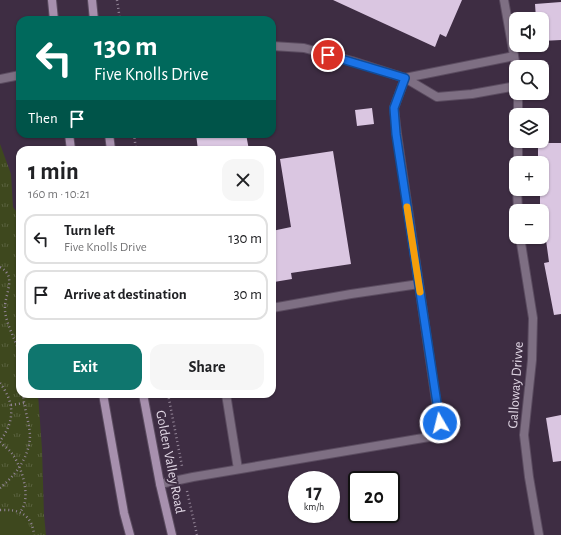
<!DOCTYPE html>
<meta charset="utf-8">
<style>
body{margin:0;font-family:"Alegreya Sans",sans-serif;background:#f6f6f6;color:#202124;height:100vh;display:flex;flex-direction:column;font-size:15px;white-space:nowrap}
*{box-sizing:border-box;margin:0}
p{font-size:13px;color:#757577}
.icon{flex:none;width:22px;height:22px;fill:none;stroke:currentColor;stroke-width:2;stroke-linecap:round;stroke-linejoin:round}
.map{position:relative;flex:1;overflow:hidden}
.details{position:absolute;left:16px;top:146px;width:260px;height:252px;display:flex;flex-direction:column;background:#fff;border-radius:12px;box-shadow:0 1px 3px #0004}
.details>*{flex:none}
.hud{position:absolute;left:16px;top:16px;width:260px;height:122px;border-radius:12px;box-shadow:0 1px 3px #0004;background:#00695c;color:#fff;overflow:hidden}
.tools{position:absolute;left:509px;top:12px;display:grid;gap:8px}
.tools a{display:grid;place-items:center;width:40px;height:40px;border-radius:8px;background:#fff;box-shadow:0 1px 3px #0004;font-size:20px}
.speed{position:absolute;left:288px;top:471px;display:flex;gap:8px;font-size:20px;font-weight:700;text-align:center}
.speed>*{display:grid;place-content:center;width:52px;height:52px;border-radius:50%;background:#fff;box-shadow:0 1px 3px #0004;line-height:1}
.speed small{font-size:10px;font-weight:400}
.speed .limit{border:2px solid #111;border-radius:6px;background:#fff;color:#111}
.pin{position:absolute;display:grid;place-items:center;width:34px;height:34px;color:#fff;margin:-17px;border:2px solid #fff;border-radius:50%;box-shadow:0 1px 4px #0007}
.me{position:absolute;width:44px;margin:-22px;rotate:352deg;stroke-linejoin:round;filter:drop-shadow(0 0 3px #0008)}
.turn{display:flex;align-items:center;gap:14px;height:84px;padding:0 12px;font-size:18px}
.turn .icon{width:52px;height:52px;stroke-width:2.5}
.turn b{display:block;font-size:28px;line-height:34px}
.then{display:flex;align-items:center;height:38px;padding:0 12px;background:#0003;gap:8px;font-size:15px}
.round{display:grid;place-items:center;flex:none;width:42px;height:42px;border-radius:12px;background:#f6f6f6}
.head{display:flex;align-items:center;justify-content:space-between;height:68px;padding:0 12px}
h1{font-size:24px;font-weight:700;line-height:30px}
.action{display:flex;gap:8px;margin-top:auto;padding:8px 12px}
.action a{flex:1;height:46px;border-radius:12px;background:#0f766e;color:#fff;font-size:16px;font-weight:700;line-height:46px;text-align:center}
.action a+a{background:#f6f6f6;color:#202124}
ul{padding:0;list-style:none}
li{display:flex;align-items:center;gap:12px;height:50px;margin:0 8px 6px;padding:0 4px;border:2px solid #e0e0e0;border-radius:12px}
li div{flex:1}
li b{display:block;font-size:15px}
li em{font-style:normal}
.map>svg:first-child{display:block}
.park{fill:url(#park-tufts)}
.pitch{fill:#3e481e}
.building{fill:#dac6e1}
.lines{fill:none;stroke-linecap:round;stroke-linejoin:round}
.service-casing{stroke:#5b4c60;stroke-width:10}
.minor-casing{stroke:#5b4c60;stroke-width:10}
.secondary-casing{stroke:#5b4c60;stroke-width:10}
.path{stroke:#948698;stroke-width:2.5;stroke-dasharray:1 3;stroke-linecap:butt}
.service{stroke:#7e6f83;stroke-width:8}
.minor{stroke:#7e6f83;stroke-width:8}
.secondary{stroke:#a790ae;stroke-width:8}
.route-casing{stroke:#114b97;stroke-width:10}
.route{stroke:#1a73e8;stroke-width:7}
.slow{stroke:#f59e0b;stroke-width:7}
.labels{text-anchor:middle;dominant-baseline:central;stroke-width:4;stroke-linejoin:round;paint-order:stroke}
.street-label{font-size:14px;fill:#e1d7e5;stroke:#3e2d43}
</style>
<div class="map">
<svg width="561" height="535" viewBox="0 0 561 535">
<defs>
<pattern id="park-tufts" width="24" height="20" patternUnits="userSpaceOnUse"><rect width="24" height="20" fill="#3e481e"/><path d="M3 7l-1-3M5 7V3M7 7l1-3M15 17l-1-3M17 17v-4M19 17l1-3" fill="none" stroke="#5a623f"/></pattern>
</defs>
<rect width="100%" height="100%" fill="#3e2d43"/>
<path class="park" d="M0,144L11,174L13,207L19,215L18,232L20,254V394H38L42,449L44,515L46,535H0Z"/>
<path class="pitch" d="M0,512C17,511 29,518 32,535H0Z"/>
<g class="building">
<path d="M333,0H462L446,37L440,34L435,47Z"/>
<path d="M561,2V40L542,41V19H536L535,4Z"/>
<path d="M372,108L374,124L357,126L355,110Z"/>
<path d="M196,134H246L249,150H198Z"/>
<path d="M538,143H561V314L554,315L544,263L549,262L545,233L542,234V211H540V189H542V163H538Z"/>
<path d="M333,151L351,264L291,273L292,279L274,282L272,273V231L291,227L280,159Z"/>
<path d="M561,415V461L553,462L546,418Z"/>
</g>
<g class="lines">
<g class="service-casing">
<g id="service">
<path d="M272,308L351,294L419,284"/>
<path d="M226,394L238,469"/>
<path d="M160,484L193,477L441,435L397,134L394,108L405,78"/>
</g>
</g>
<g class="minor-casing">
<g id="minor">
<path d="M504,0L516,67"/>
<path d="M272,46L304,48L352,61L405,78L437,97L472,94L516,86"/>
<path d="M405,78L514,56"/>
<path d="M0,79L20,75"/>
<path d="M518,93V115"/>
<path d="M518,163V141"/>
<path d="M517,189L518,211"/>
<path d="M520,237L533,318L532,360L524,435L529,477L539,535"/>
</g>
</g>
<g class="secondary-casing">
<g id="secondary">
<path d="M52,0L54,20"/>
<path d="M92,0L94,20"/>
<path d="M69,134L71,150"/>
<path d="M109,134L111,150"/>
<path d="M103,394L124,513L130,535"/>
<path d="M143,394L160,484L172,535"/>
</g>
</g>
<g class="path">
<path d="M117,0L120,20"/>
<path d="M134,134L136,150"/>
<path d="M0,267C18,277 4,294 5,310C6,325 16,340 20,355"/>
<path d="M0,383C15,403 15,421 0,441"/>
<path d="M168,394L182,466"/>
<path d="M11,405L24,403"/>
<path d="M0,442C4,446 10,450 13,455C22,468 32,499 20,512"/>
<path d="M0,488C16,475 30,456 30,435C29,421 24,408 23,394"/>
<path d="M187,491L197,535"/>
<path d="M0,510C19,509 32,514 34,535"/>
</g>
<use href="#service" class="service"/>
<use href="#minor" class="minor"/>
<use href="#secondary" class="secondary"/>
</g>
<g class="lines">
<g class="route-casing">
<path id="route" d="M328,55L405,78L394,108L396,134L440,423"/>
</g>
<use href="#route" class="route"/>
<path class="slow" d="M407,207L420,292"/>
</g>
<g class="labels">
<g class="street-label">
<text transform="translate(516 385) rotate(-86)">Galloway Drivve</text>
<text transform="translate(170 462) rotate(79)">Golden Valley Road</text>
</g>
</g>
</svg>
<div class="tools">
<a><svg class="icon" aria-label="sound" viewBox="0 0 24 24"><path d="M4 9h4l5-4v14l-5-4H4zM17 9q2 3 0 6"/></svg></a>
<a><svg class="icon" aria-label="search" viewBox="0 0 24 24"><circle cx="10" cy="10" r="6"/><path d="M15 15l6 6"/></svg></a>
<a><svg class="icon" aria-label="layers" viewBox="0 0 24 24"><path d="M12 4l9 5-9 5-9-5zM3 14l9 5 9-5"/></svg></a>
<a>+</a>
<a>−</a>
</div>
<div class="speed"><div>17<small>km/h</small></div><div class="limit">20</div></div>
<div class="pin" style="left:328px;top:55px;background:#d93025"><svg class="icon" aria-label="arrive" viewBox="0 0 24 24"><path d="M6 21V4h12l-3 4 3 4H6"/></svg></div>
<svg class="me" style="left:440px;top:423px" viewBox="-20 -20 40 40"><circle r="17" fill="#1a73e8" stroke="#fff" stroke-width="3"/><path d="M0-11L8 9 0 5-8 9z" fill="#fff"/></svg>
<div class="hud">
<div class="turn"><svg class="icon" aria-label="left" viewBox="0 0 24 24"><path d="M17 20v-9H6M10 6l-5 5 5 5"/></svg><div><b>130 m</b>Five Knolls Drive</div></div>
<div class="then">Then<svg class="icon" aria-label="arrive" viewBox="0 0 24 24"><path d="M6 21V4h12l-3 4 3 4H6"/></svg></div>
</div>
<section class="details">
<div class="head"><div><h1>1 min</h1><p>160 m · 10:21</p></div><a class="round"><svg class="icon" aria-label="close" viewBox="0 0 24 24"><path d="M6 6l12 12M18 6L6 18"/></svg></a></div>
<ul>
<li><svg class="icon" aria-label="left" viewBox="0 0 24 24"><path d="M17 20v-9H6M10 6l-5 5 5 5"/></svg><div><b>Turn left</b><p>Five Knolls Drive</p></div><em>130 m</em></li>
<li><svg class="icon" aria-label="arrive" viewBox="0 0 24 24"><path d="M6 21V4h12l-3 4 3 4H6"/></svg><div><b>Arrive at destination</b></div><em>30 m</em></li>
</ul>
<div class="action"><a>Exit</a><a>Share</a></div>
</section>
</div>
